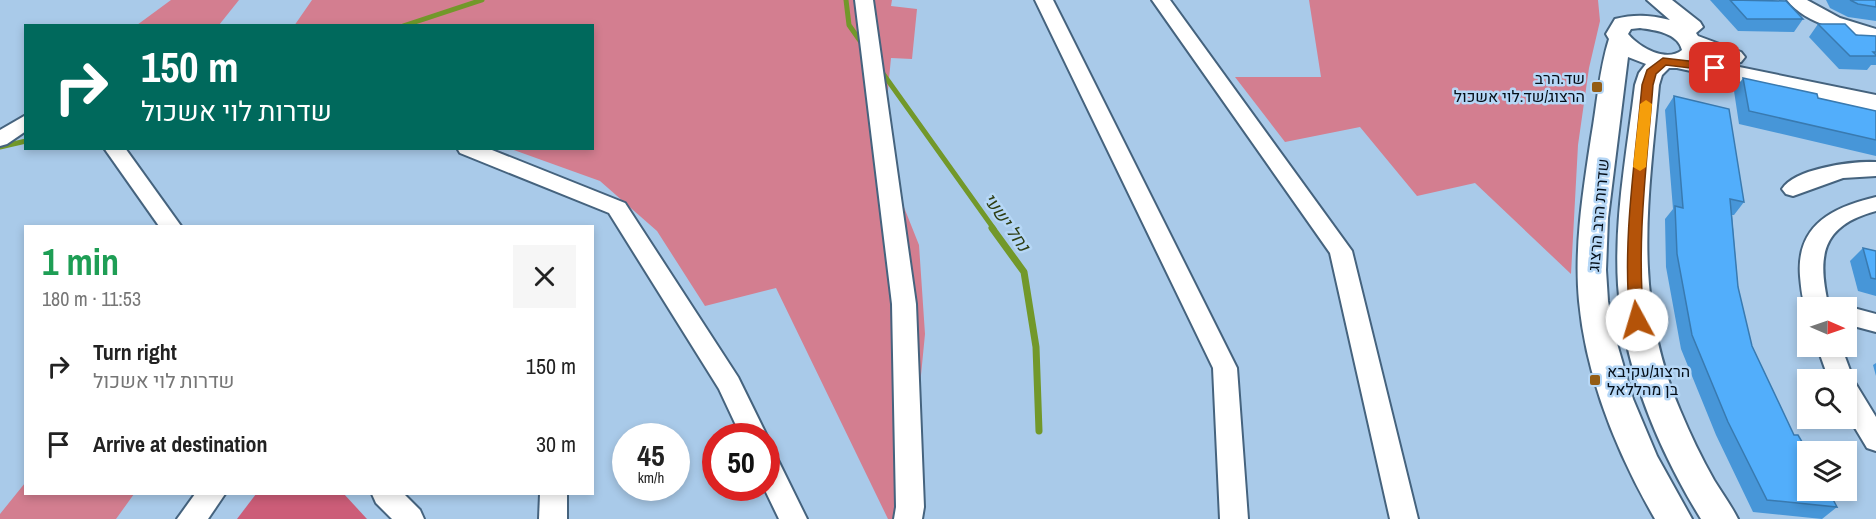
<!DOCTYPE html>
<meta charset="utf-8">
<style>
body{margin:0;font-family:"Archivo Narrow",Heebo,sans-serif;background:#f6f6f6;color:#222;height:100vh;display:flex;flex-direction:column;font-size:22px;white-space:nowrap}
*{box-sizing:border-box;margin:0}
p{font-size:20px;color:#767676}
.icon{flex:none;width:33px;height:33px;fill:none;stroke:currentColor;stroke-width:2;stroke-linecap:round;stroke-linejoin:round}
.map{position:relative;flex:1;overflow:hidden}
.side{position:absolute;left:24px;top:225px;width:570px;height:270px;display:flex;flex-direction:column;background:#fff;border-radius:0px;box-shadow:0 3px 9px #0003}
.side>*{flex:none}
.top-card{position:absolute;left:24px;top:24px;width:570px;height:126px;border-radius:0px;box-shadow:0 3px 9px #0003;background:#00695c;color:#fff;overflow:hidden}
.needle{width:39px;rotate:92deg}
.fabs{position:absolute;left:1797px;top:297px;display:grid;gap:12px}
.fabs a{display:grid;place-items:center;width:60px;height:60px;border-radius:0px;background:#fff;box-shadow:0 3px 9px #0003;font-size:30px}
.speed{position:absolute;left:612px;top:423px;display:flex;gap:12px;font-size:30px;font-weight:700;text-align:center}
.speed>*{display:grid;place-content:center;width:78px;height:78px;border-radius:50%;background:#fff;box-shadow:0 3px 9px #0003;line-height:1}
.speed small{font-size:15px;font-weight:400}
.speed .limit{border:9px solid #d22;background:#fff;color:#111}
.pin{position:absolute;display:grid;place-items:center;width:51px;height:51px;color:#fff;margin:-26px;border-radius:12px;box-shadow:0 3px 9px #0006}
.me{position:absolute;width:66px;margin:-33px;rotate:354deg;stroke-linejoin:round;filter:drop-shadow(0 0 4px #0008)}
.turn{display:flex;align-items:center;gap:21px;height:126px;padding:0 18px;font-size:27px}
.turn .icon{width:78px;height:78px;stroke-width:2.5}
.turn b{display:block;font-size:42px;line-height:51px}
.round{display:grid;place-items:center;flex:none;width:63px;height:63px;border-radius:0px;background:#f6f6f6}
.summary{display:flex;align-items:center;justify-content:space-between;height:102px;padding:0 18px}
h1{font-size:36px;font-weight:700;line-height:45px;color:#1e9e55}
ul{padding:0;list-style:none}
li{display:flex;align-items:center;gap:18px;height:78px;padding:0 18px}
li div{flex:1}
li b{display:block;font-size:22px}
li em{font-style:normal}
.map>svg:first-child{display:block}
.green{fill:#d37e90}
.forest{fill:#cc5d78}
.lines{fill:none;stroke-linecap:round;stroke-linejoin:round}
.stream-far1{stroke:#72982a;stroke-width:5}
.stream{stroke:#72982a;stroke-width:7}
.minor-casing{stroke:#45637e;stroke-width:4}
.major-casing{stroke:#45637e;stroke-width:4}
.minor{fill:#fff;fill-rule:evenodd}
.major{fill:#fff;fill-rule:evenodd}
.wall{fill:#4796d8}
.building{fill:#52aefb;stroke:#397ab0;stroke-width:1.5}
.route{fill:#b45309;stroke:#753606;stroke-width:1.5}
.slow{fill:#f59e0b}
.poi-dot{fill:#945d15;stroke:#b6d7f6;stroke-width:2}
.labels{text-anchor:middle;dominant-baseline:central;stroke-width:5;stroke-linejoin:round;paint-order:stroke}
.poi-label{font-size:16px;fill:#040e18;stroke:#b6d7f6;text-anchor:end}
.street-label{font-size:16px;fill:#040e18;stroke:#b6d7f6}
.water-label{font-size:18px;font-style:italic;fill:#2d3d12;stroke:#b6d7f6}
</style>
<div class="map">
<svg width="1876" height="519" viewBox="0 0 1876 519">
<rect width="100%" height="100%" fill="#a9cae9"/>
<g class="green">
<path d="M171,0H239L219,25H137Z"/>
<path d="M312,0H892L891,6L917,9L912,59L891,58L882,152L919,245L925,334L907,519H888L776,288L705,306L657,231L600,181L511,149L592,148V26H294Z"/>
<path d="M1309,0H1598L1600,21L1589,68L1578,145L1571,274L1475,183L1417,196L1360,127L1285,142L1235,77H1321Z"/>
<path d="M25,483L26,494H134L116,519H0V514Z"/>
</g>
<path class="forest" d="M256,494H344L367,519H237Z"/>
<g class="lines">
<g class="stream-far1">
<path d="M846,0L849,25L863,45"/>
<path d="M403,26L482,0"/>
<path d="M879,68L994,229"/>
<path d="M0,147L26,141"/>
</g>
<path class="stream" d="M992,228L1024,272L1036,347L1039,431"/>
<g class="minor-casing">
<g id="minor">
<path d="M855,0H873L916,304L924,507L922,519H894L896,507L892,304Z"/>
<path d="M1035,0H1053L1237,368L1248,519H1220L1213,368Z"/>
<path d="M1152,0H1170L1352,251L1418,519H1390L1330,253Z"/>
<path d="M1787,0H1807L1840,18L1876,29V39C1848,32 1806,25 1787,0Z"/>
<path d="M26,115V131L7,144L0,146V130Z"/>
<path d="M104,148H125L181,226H159Z"/>
<path d="M457,148H487L625,203L738,377L767,436L766,437L741,436L719,389L609,213L460,153Z"/>
<path d="M1876,162V176L1843,178L1793,196L1786,194L1782,189C1795,168 1853,161 1876,162Z"/>
<path d="M1876,197V211C1820,226 1817,257 1829,308H1808V312C1802,302 1801,287 1800,276C1796,224 1834,207 1876,197Z"/>
<path d="M1846,306L1876,314V332L1846,324V308H1841Z"/>
<path d="M1817,346H1841L1854,381L1876,417V451L1867,448L1846,413V380H1829Z"/>
<path d="M766,451L775,454L807,519H779L764,488H766Z"/>
<path d="M195,494H225L208,519H177Z"/>
<path d="M372,494H404L420,510L424,519H392L376,503Z"/>
<path d="M540,494H567V519H539Z"/>
</g>
</g>
<g class="major-casing">
<path id="major" d="M1647,0H1672L1700,22L1703,27L1696,33L1698,36L1741,52L1745,57L1741,62L1733,64L1704,54L1700,59L1876,95V111L1677,68H1669L1662,75L1659,85C1648,202 1632,297 1680,410C1690,434 1701,457 1714,480C1722,493 1731,505 1738,519H1701C1658,449 1624,368 1618,285C1614,218 1627,151 1635,85L1639,73L1646,64L1628,57L1608,218L1606,270L1608,301L1614,333L1633,399L1657,456L1692,519H1655C1617,453 1586,377 1579,301C1574,247 1583,191 1591,138C1597,105 1599,70 1609,39L1606,34L1615,19C1635,14 1650,15 1670,20ZM1640,28C1655,30 1678,33 1682,50C1666,63 1639,47 1628,34L1631,29Z"/>
</g>
<use href="#minor" class="minor"/>
<use href="#major" class="major"/>
</g>
<g class="wall">
<path d="M1710,0H1756L1803,19L1794,32L1738,31Z"/>
<path d="M1826,0H1876V21L1848,17L1830,8Z"/>
<path d="M1818,24L1856,35L1876,36V65H1871L1867,70L1839,69L1809,37Z"/>
<path d="M1743,78L1818,98L1876,111V156L1739,124L1734,91Z"/>
<path d="M1674,96L1744,202L1734,215H1732L1738,287L1752,346L1794,435L1837,507L1822,519L1753,512L1716,435L1681,349L1666,267L1665,219L1673,209L1665,110Z"/>
<path d="M1863,248L1876,251V296L1858,291L1850,261Z"/>
<path d="M1876,363V376L1873,365Z"/>
</g>
<g class="building">
<path d="M1730,0L1786,1L1803,19H1747Z"/>
<path d="M1850,0H1876V7L1858,4Z"/>
<path d="M1818,24H1845L1856,35L1876,36V52H1873L1876,55V56H1850Z"/>
<path d="M1743,78L1817,94L1818,98L1876,111V140L1749,111Z"/>
<path d="M1674,96L1729,109L1744,202L1730,199L1738,287L1752,346L1794,435H1798L1808,452V490H1828L1837,507L1767,500L1728,422L1692,335L1677,254L1675,206L1683,208Z"/>
<path d="M1863,248L1876,251V279L1871,278Z"/>
</g>
<path class="route" d="M1663,58L1715,64L1720,68L1715,71L1666,65L1656,74L1653,85C1647,163 1636,242 1644,320L1642,324H1632L1630,320C1622,242 1635,163 1642,85L1647,70Z"/>
<path class="slow" d="M1646,100L1652,104L1646,167L1640,171L1633,167L1640,104Z"/>
<g class="poi-dot">
<rect x="1591" y="81" width="12" height="12" rx="3"/>
<rect x="1589" y="374" width="12" height="12" rx="3"/>
</g>
<g class="labels">
<g class="poi-label">
<text x="1585" y="78">שד.הרב<tspan x="1585" dy="18">הרצוג/שד.לוי אשכול</tspan></text>
<text x="1607" y="371" text-anchor="start">הרצוג/עקיבא<tspan x="1607" dy="18">בן מהללאל</tspan></text>
</g>
<g class="street-label">
<text transform="translate(1598 215) rotate(-85)">שדרות הרב הרצוג</text>
</g>
<g class="water-label">
<text transform="translate(1007 222) rotate(55)">נחל ישעי</text>
</g>
</g>
</svg>
<div class="fabs">
<a><svg class="needle" viewBox="-14 -14 28 28"><path d="M0-13l5 13h-10z" fill="#e53935"/><path d="M0 13l5-13h-10z" fill="#767676"/></svg></a>
<a><svg class="icon" aria-label="search" viewBox="0 0 24 24"><circle cx="10" cy="10" r="6"/><path d="M15 15l6 6"/></svg></a>
<a><svg class="icon" aria-label="layers" viewBox="0 0 24 24"><path d="M12 4l9 5-9 5-9-5zM3 14l9 5 9-5"/></svg></a>
</div>
<div class="speed"><div>45<small>km/h</small></div><div class="limit">50</div></div>
<div class="pin" style="left:1715px;top:68px;background:#d93025"><svg class="icon" aria-label="arrive" viewBox="0 0 24 24"><path d="M6 21V4h12l-3 4 3 4H6"/></svg></div>
<svg class="me" style="left:1637px;top:320px" viewBox="-20 -20 40 40"><circle r="19" fill="#fff"/><path d="M0-13L10 11 0 6-10 11z" fill="#b45309"/></svg>
<div class="top-card">
<div class="turn"><svg class="icon" aria-label="right" viewBox="0 0 24 24"><path d="M7 20v-9h11M14 6l5 5-5 5"/></svg><div><b>150 m</b>שדרות לוי אשכול</div></div>
</div>
<section class="side">
<div class="summary"><div><h1>1 min</h1><p>180 m · 11:53</p></div><a class="round"><svg class="icon" aria-label="close" viewBox="0 0 24 24"><path d="M6 6l12 12M18 6L6 18"/></svg></a></div>
<ul>
<li><svg class="icon" aria-label="right" viewBox="0 0 24 24"><path d="M7 20v-9h11M14 6l5 5-5 5"/></svg><div><b>Turn right</b><p>שדרות לוי אשכול</p></div><em>150 m</em></li>
<li><svg class="icon" aria-label="arrive" viewBox="0 0 24 24"><path d="M6 21V4h12l-3 4 3 4H6"/></svg><div><b>Arrive at destination</b></div><em>30 m</em></li>
</ul>
</section>
</div>
